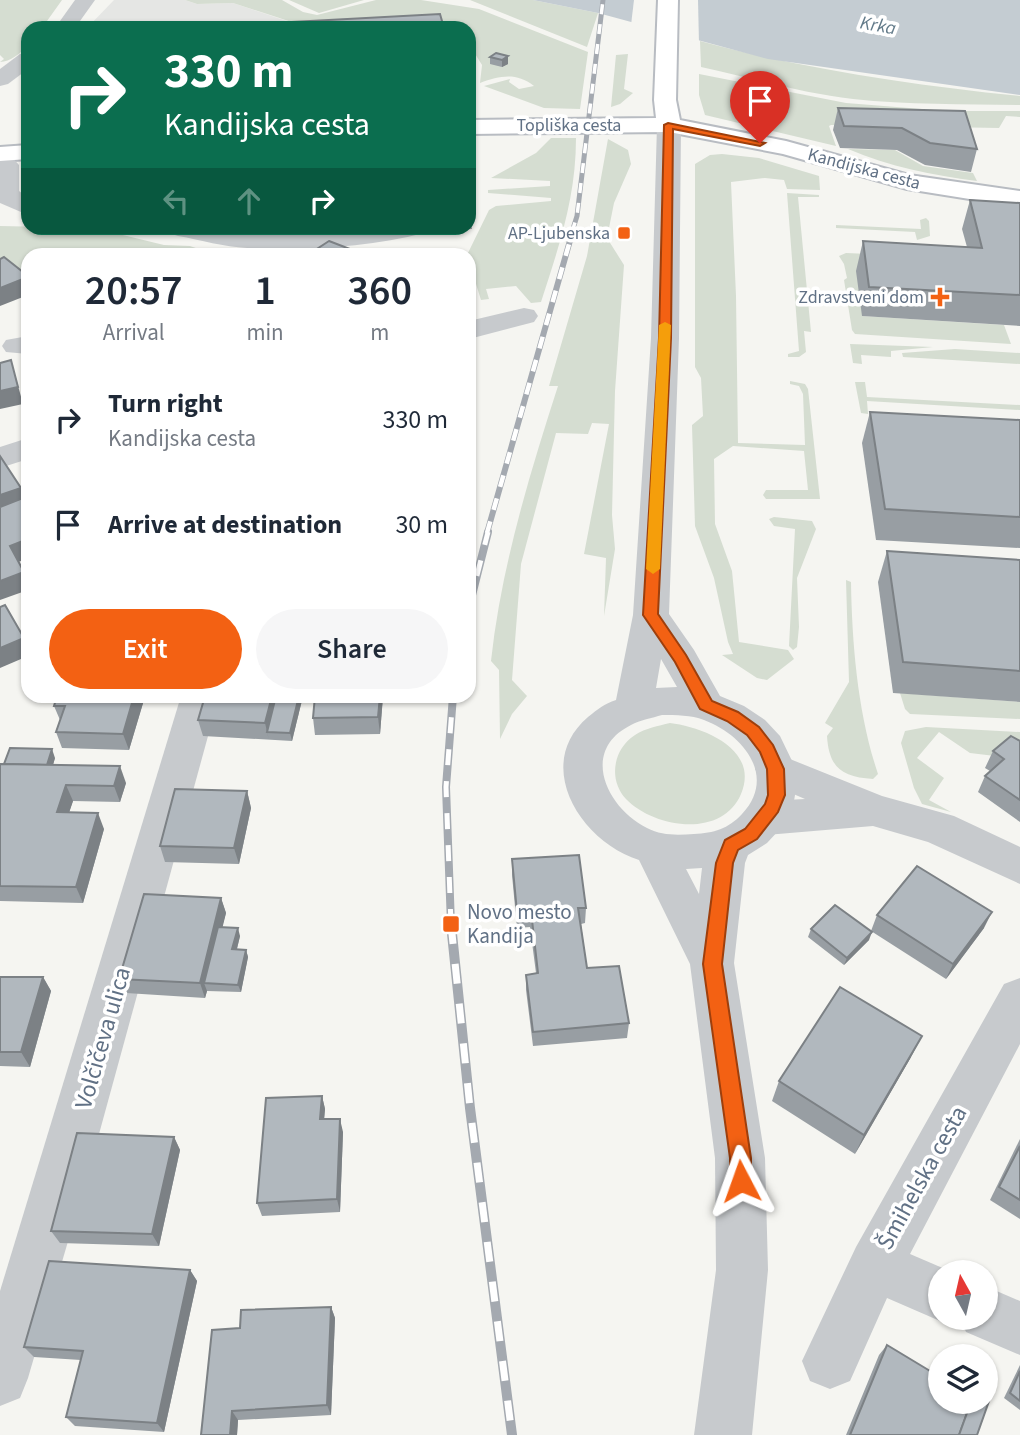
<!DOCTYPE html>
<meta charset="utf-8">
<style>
body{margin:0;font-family:"Source Sans 3",sans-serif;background:#f6f6f7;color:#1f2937;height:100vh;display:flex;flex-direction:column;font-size:26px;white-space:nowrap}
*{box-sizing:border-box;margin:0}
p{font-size:23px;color:#747a83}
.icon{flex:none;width:38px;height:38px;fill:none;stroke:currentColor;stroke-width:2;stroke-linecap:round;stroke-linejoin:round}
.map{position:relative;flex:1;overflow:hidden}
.panel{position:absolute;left:21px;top:248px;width:455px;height:455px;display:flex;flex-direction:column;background:#fff;border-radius:21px;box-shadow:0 2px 5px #0004}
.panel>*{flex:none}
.banner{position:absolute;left:21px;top:21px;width:455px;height:214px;border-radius:21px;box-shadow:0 2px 5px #0004;background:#0b6e4f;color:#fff;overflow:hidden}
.needle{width:46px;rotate:352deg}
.buttons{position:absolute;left:928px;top:1260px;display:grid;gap:14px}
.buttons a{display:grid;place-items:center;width:70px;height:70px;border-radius:50%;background:#fff;box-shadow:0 2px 5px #0004;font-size:35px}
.pin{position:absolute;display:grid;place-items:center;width:60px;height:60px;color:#fff;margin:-72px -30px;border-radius:50% 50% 50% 0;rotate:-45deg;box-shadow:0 0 7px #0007}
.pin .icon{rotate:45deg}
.me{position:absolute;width:77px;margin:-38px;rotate:356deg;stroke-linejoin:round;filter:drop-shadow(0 0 5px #0008)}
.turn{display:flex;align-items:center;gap:24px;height:147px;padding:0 28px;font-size:32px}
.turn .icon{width:91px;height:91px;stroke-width:2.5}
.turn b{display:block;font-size:49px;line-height:60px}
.lanes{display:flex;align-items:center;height:66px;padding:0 28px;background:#0003;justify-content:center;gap:35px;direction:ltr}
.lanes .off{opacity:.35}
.eta{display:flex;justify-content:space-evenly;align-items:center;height:119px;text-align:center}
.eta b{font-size:42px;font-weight:600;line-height:49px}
.cta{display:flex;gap:14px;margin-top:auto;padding:14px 28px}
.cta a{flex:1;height:80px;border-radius:42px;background:#f36113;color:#fff;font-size:28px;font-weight:600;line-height:80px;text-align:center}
.cta a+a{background:#f6f6f7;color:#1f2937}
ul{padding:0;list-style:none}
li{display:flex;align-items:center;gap:21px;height:105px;padding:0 28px}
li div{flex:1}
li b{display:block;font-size:26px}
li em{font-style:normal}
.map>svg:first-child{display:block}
.built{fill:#e5e6e4}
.green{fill:#d5ddd1}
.water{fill:#c4ccd2}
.pier{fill:#f5f5f1}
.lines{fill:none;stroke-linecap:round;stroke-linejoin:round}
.secondary-casing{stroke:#b8bcc2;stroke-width:4}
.minor{fill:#c7cacd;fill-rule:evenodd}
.tertiary{fill:#c7cacd;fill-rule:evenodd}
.secondary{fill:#fff;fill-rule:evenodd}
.rail-far3-casing{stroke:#a4a9b0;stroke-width:5}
.rail-far2-casing{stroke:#a4a9b0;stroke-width:6}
.rail-far1-casing{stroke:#a4a9b0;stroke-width:8}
.rail-casing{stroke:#a4a9b0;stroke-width:10}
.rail-far3{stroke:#fff;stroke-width:3.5;stroke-dasharray:10;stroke-linecap:butt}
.rail-far2{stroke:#fff;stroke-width:4.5;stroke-dasharray:12;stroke-linecap:butt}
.rail-far1{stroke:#fff;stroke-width:5;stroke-dasharray:16;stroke-linecap:butt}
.rail{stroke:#fff;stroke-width:7;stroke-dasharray:20;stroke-linecap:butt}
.wall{fill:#989ea3}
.shaded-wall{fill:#7c8185}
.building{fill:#b1b8be;stroke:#7c8185;stroke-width:2}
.route{fill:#f36113;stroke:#9e3f0c;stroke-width:2}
.slow{fill:#f59e0b}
.poi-dot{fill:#f36113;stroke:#fff;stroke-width:2.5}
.labels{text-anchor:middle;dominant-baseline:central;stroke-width:7;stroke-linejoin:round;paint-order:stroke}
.far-street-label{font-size:18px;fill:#617185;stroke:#fff}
.far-poi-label{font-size:18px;fill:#617185;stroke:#fff;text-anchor:end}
.far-water-label{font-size:19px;font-style:italic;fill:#627a89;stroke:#fff}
.poi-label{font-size:21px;fill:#617185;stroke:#fff;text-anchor:start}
.near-street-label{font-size:24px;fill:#617185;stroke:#fff}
</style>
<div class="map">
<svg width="1020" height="1435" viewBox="0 0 1020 1435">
<rect width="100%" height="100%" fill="#f5f5f1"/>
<path class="built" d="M114,0H185L197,4L233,3L308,28H87Z"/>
<g class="green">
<path d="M0,0H62L42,28H28V45C21,53 10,62 0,62L4,59L0,55Z"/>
<path d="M185,0H282L303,12L317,15L376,0H421L479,9L588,52L580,109L544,108L484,86L510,79L509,82L519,89L534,86C516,72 500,76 480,83L482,65L469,44V28H310L233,3L197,4Z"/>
<path d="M289,0H364L319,13Z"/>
<path d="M470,0H533L598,13L587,47Z"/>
<path d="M700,41C804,69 913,85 1020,96V105C965,104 908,105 853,99C802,93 751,78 701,67Z"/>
<path d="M628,54L624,89L633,93L620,104L611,107L616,55Z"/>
<path d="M699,74L846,103L947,111H1020V117L1006,116L999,128L831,125L829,126L836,146L705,115L699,95Z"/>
<path d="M551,138H576C576,198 559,246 541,302L531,303L516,286L486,289L489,299L481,300L467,255L489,210L496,206L551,201V198L488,193V190L550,186V181L491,178L536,153Z"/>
<path d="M608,139L628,150L631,164L614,203L607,238L624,265L615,391L612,515L615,549L604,616L606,558L584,554L609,424L592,423L588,434L556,433L521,564L512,680L527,696L512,714L500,739L499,670L491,661C501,568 529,476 558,386H549L587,256Z"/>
<path d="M848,149L895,150L923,166L973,173L977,181C932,175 890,167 848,149Z"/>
<path d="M722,154L759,158L819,176L820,190L787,189L784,180L765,178L731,182L736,296L738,443L805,445L803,394L799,386L790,384V381L805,384L808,389L820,499H766L763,495L766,490H808L804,451L733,446L714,459L715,524L732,571L739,642L788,650L794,659L767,680L757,678L722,655L733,654L728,642L714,578L695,526L692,425L703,416L701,378L695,367V164L710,155Z"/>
<path d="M787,193L819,195V197H798L811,332L804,331L806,352L799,357H788V354L799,351Z"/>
<path d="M926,218L929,221L930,236L917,240L915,232L836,228V225L921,229L920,220Z"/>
<path d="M0,226L94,228L164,245L190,246L216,255L28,256V285L0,274Z"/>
<path d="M846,253L893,255L862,316L1004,325L1011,344L855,334L852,330L844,280L847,278L844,264L839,256Z"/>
<path d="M850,344L933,347L891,351V357L861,355L862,364L853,363Z"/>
<path d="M955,349L1020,353V364L903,357L902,353Z"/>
<path d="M855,382H865L867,397L1020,405V410L867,401L868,414L861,413Z"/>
<path d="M774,517L812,521L816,529L797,578L799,627L797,647L793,650L789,646L795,529L774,526L769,519Z"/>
<path d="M846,580L851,582C852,646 858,714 878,774L873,779C842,777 829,768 827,736L833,728L825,723L849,682Z"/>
<path d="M900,693L1020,702V719L910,714L905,709Z"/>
<path d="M670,723C703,727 760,749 741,794C722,839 654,828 626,799C608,780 613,749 635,735C646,728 658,726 670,723Z"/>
<path d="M926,727L1020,732V753L995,756L970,753L939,732L917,758L944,778L929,800L951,812L922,804L914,788L901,743L905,731Z"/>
</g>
<path class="water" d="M533,0H1020V95L768,59L598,13Z"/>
<path class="pier" d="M634,0H698L699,44L631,25Z"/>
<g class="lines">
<g class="secondary-casing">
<g id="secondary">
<path d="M658,0H678L676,100L680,120L786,141L909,175L1020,191V207L907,189L783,154L669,132L469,134V120L656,118L654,100Z"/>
<path d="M28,145V159L0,161V147Z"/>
</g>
</g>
<g class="minor">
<path d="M75,0H95L75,28H55Z"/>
<path d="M28,53V69L8,84L0,86V69L20,54Z"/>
<path d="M0,151L8,153L19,165V191L28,198V215L0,203Z"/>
<path d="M165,228H219L245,232L428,228L424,233C370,247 303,251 247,248C224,247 201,240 178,236L169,233Z"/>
<path d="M524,308L534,310L538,316L534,322L469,339V321Z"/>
<path d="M28,336V354L6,352L2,346L6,340Z"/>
<path d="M28,438V459L0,468V447Z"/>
<path d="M181,696H219L93,1156L28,1378L20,1398L0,1406V1291Z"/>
<path d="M775,753L882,796L954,816L1020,847V884L928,842L873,826L766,835L751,830L745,818L751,806L766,801L805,799L761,780L755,769L761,758Z"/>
<path d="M1020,978V1044L910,1254L952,1272H940V1318H947L940,1321L887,1298L850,1381L830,1389L810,1381L802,1361L856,1247L1004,984Z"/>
<path d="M985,1286L1020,1301V1355L966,1332L960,1318H985Z"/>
</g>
<path class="tertiary" d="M669,118L677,120L681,125L679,338L669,614L694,650L720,696L744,706L765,720L780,736L794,765L797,783L794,801L780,829L767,843L748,855L745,863L734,963L765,1158L768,1270L752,1435H694L716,1270L715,1158L690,964L639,860C581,842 532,765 588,717C598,709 604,704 616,700L633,615L651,338L657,125L661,120ZM661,659L677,687L656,688ZM662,715C676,715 691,715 704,720C744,735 777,777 742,814C728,829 714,833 694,834C678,835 662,836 647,828C607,808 579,751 631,725C640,720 652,718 662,715ZM702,868L699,894L686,869Z"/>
<use href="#secondary" class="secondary"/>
<g class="rail-far3-casing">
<path id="rail-far3" d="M572,232L577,216L603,0"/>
</g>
<g class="rail-far2-casing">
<path id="rail-far2" d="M487,533L573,230"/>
</g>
<g class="rail-far1-casing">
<g id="rail-far1">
<path d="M469,607L488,532"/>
<path d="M451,925L446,787L453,696"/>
</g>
</g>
<g class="rail-casing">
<path id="rail" d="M451,924L470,1108L512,1435"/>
</g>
<use href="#rail-far3" class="rail-far3"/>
<use href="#rail-far2" class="rail-far2"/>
<use href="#rail-far1" class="rail-far1"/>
<use href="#rail" class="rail"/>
</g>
<g class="wall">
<path d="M496,53L508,64L502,67L490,64V57Z"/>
<path d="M838,108L977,149L971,172L925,165L897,150L840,148L833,130Z"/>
<path d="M970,200L1020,203V326L862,316L856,271L863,241L967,247L962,229Z"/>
<path d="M469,204L472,229L443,230V228H469Z"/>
<path d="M870,412L1020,420V548L876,540L862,443Z"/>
<path d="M887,551L1020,560V702L893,693L878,582Z"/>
<path d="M57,696H145L129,750L62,748L56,732L60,720L54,706Z"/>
<path d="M303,696L292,741L203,736L198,720Z"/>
<path d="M383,696L380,734L315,735L313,718Z"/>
<path d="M1020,741V822L978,792L985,776L990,771L985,768L993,751Z"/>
<path d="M55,758L53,765L126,783L120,802L73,801L69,812L104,829L83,903L0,901V764Z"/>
<path d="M247,791L251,808L239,864L165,862L160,846Z"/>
<path d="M512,859L586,908L585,923L581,924L587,968L629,1023L627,1038L533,1046L526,990V975L536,973L530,927L517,928L512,875Z"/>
<path d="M221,898L226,913L222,927L240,936L237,949L246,950L248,957L241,992L207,991L205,998L126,993L119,979Z"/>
<path d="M877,915L984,928L946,979L871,931Z"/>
<path d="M811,929L869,940L844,965L808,937Z"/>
<path d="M0,977H43L51,991L30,1067L0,1066Z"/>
<path d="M911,1057L855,1154L772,1101L779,1081Z"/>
<path d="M322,1096L325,1109L324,1119L343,1132L340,1212L262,1216L257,1203Z"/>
<path d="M174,1137L180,1150L159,1246L60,1243L51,1231Z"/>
<path d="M1020,1139V1219L990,1200Z"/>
<path d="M190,1270L197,1281L164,1432L75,1426L66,1417L81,1360L34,1357L24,1347Z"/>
<path d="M331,1307L335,1318L331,1415L238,1420L237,1435H201L240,1328Z"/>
<path d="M887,1345L933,1373L937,1369L977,1435H846L879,1355Z"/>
<path d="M1020,1365V1410L1004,1398Z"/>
</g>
<g class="shaded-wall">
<path d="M508,56V64L502,67V60Z"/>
<path d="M471,133L472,161L469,166V137Z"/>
<path d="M28,277V295L0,306V288Z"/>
<path d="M11,360L23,404L0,409V391Z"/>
<path d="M472,376L473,393L469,394V377Z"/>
<path d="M21,488L27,505L0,515V495Z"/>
<path d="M28,539V558L16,563L10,546Z"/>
<path d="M24,572L28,583V590L0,600V581Z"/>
<path d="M24,638L28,647V656L0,668V648Z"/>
<path d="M134,696H142L144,700L129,750L123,734Z"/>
<path d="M272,696H280L267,732L269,740L265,723Z"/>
<path d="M299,696H303L292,741L290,733Z"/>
<path d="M380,696H383L380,734L378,717Z"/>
<path d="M52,749L55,758L48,781L44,772Z"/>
<path d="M120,766L126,783L120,802L114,786Z"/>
<path d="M66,785L73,801L64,828L57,812Z"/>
<path d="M247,791L251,808L239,864L234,848Z"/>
<path d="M98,813L104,829L83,903L76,887Z"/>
<path d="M221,898L226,913L209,983H204L207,991L205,998L200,983Z"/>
<path d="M992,912L984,928L946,979L953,964Z"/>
<path d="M238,928L240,936L235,956L232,949Z"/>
<path d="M872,932L869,940L844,965L847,958Z"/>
<path d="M246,950L248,957L241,992L238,985Z"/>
<path d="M43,977L51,991L30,1067L21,1052Z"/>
<path d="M922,1036L911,1057L855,1154L864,1135Z"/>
<path d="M322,1096L325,1109L323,1132L320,1119Z"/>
<path d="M340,1119L343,1132L340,1212L337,1199Z"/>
<path d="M174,1137L180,1150L159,1246L152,1234Z"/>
<path d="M190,1270L197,1281L164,1432L157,1423Z"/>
<path d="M331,1307L335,1318L331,1415L327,1405Z"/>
<path d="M232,1411L238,1420L237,1435H230Z"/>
</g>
<g class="building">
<path d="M440,14L444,28H177Z"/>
<path d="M98,24V28H61L62,26Z"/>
<path d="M496,53L508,56L502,60L490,57Z"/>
<path d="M838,108L965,111L977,149L930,143L902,128L844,126Z"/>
<path d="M970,200L1020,203V295L869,287L863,241L982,248Z"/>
<path d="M469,204L472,221H469Z"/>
<path d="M329,241L368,256H306Z"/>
<path d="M4,257L28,276V277L0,288V259Z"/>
<path d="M11,360L18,387L0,391V363Z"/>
<path d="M28,384V392H27L25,385Z"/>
<path d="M870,412L1020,420V517L885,509Z"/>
<path d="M28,444V454L23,446Z"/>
<path d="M0,456L21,488L0,495Z"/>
<path d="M28,496V539L10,546L24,572L0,581V507Z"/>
<path d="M887,551L1020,560V671L903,662Z"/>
<path d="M5,605L24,638L0,648V607Z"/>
<path d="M57,696H134L123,734L56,732L65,706H54Z"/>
<path d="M205,696H272L265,723L198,720Z"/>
<path d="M276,696H299L290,733L267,732Z"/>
<path d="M315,696H380L378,717L313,718Z"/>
<path d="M1011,736L1020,741V800L985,776L1004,759L993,751Z"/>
<path d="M10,748L52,749L47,765L4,764Z"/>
<path d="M0,764L120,766L114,786L66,785L57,812L98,813L76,887L0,886Z"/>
<path d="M175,789L247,791L234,848L160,846Z"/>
<path d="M579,855L586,908H578L587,968L619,966L629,1023L533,1032L526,975L538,973L531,911L517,912L512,859Z"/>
<path d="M917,866L992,912L953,964L877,915Z"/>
<path d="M144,894L221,898L200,983L119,979Z"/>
<path d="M835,905L872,932L847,958L811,929Z"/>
<path d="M218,927L238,928L232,949L246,950L238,985L204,983Z"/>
<path d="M0,977H43L21,1052H0Z"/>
<path d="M840,987L922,1036L864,1135L779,1081Z"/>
<path d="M322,1096L320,1119H340L337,1199L257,1203L266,1098Z"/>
<path d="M77,1133L174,1137L152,1234L51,1231Z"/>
<path d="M1020,1146V1200L999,1187Z"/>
<path d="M49,1261L190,1270L157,1423L66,1417L83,1351L24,1347Z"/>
<path d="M331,1307L327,1405L232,1411L230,1435H201L212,1330L240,1328L241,1310Z"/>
<path d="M887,1345L940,1377V1402H971L959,1435H850Z"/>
<path d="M937,1369L940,1371V1377L935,1374Z"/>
<path d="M1020,1371V1401L1010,1393Z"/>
<path d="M985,1398L989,1401L977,1435H959L971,1402H985Z"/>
</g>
<path class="route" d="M668,123L765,143L760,146L673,129L671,338L658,614L686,655L712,701L738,712L759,727L773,745L784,769L785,795L778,812L757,839L738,850L733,863L722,964L751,1158V1181L748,1188L741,1191L733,1188L730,1181V1158L703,964L716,863L725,840L745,829L765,804L768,795L767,769L760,752L747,735L727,721L700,709L675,662L643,615L659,338L664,125Z"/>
<path class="slow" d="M665,322L671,325L660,569L653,574L646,569L659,325Z"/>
<g class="poi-dot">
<rect x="617" y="226" width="14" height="14" rx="3.5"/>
<path d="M936.5 286.5h7v7h7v7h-7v7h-7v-7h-7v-7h7z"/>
<rect x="442" y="915" width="18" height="18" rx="3.5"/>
</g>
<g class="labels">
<g class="far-street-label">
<text x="569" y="125">Topliška cesta</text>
<text transform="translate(864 169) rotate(15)">Kandijska cesta</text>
</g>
<g class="far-poi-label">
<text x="610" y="233">AP-Ljubenska</text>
<text x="924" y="297">Zdravstveni dom</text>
</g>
<g class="far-water-label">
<text transform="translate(878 26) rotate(10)">Krka</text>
</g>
<g class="poi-label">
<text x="467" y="912">Novo mesto<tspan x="467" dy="24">Kandija</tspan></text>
</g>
<g class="near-street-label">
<text transform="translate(103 1038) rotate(-74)">Volčičeva ulica</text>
<text transform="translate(922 1178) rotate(-61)">Šmihelska cesta</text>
</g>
</g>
</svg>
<div class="buttons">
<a><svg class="needle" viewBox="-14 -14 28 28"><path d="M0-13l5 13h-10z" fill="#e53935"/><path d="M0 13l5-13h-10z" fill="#747a83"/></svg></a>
<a><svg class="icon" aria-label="layers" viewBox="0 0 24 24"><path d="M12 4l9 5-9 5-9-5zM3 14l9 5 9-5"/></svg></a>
</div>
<div class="pin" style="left:760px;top:143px;background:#d93025"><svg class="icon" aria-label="arrive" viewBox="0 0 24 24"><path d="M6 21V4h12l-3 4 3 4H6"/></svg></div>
<svg class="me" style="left:741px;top:1181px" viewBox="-20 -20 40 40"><path d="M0-17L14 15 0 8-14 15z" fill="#f36113" stroke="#fff" stroke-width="4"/></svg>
<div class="banner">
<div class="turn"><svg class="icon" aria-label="right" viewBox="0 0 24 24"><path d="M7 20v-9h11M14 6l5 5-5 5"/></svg><div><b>330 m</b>Kandijska cesta</div></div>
<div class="lanes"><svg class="icon off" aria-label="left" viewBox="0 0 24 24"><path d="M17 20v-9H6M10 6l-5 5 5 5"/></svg><svg class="icon off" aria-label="ahead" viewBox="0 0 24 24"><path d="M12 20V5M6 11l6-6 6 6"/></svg><svg class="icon" aria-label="right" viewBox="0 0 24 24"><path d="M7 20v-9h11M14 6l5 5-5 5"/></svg></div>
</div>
<section class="panel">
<div class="eta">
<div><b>20:57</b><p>Arrival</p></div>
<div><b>1</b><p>min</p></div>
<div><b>360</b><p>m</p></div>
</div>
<ul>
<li><svg class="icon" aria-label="right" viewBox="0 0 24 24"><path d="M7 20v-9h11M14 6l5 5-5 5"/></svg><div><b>Turn right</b><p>Kandijska cesta</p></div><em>330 m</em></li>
<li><svg class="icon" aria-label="arrive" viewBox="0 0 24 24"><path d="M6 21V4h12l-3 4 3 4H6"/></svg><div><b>Arrive at destination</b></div><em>30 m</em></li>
</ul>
<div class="cta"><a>Exit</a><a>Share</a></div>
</section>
</div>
